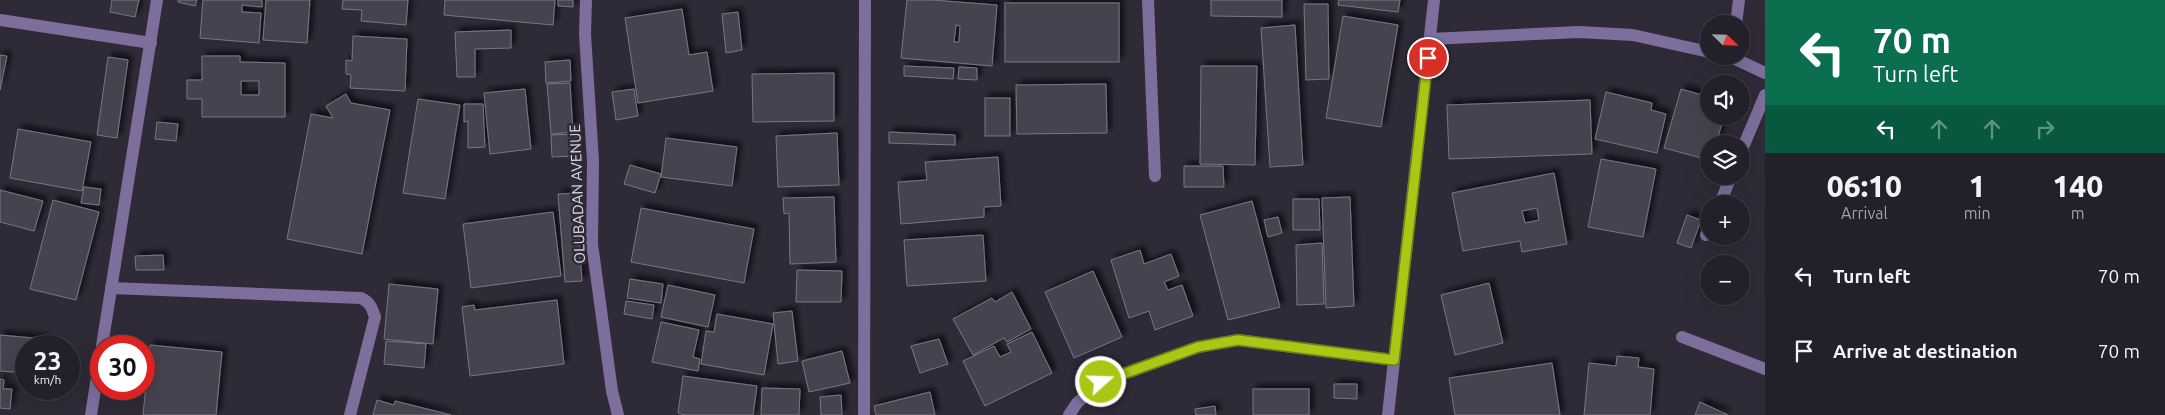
<!DOCTYPE html>
<meta charset="utf-8">
<style>
body{margin:0;font-family:Ubuntu,sans-serif;background:#2e2d35;color:#f1f3f6;height:100vh;display:flex;flex-direction:column;font-size:19px;white-space:nowrap}
*{box-sizing:border-box;margin:0}
p{font-size:16px;color:#a2a3a8}
.icon{flex:none;width:28px;height:28px;fill:none;stroke:currentColor;stroke-width:2;stroke-linecap:round;stroke-linejoin:round}
.map{position:relative;flex:1;overflow:hidden}
.drawer{display:flex;flex-direction:column;background:#222029;width:400px}
.drawer>*{flex:none}
.hud{background:#0b6e4f;color:#fff;overflow:hidden}
.needle{width:32px;rotate:113deg}
.fabs{position:absolute;left:1700px;top:15px;display:grid;gap:10px}
.fabs a{display:grid;place-items:center;width:50px;height:50px;border-radius:50%;background:#222029;box-shadow:0 5px 20px #0002,0 0 0 1px #3f3e46;font-size:25px}
.speed{position:absolute;left:15px;top:335px;display:flex;gap:10px;font-size:25px;font-weight:700;text-align:center}
.speed>*{display:grid;place-content:center;width:65px;height:65px;border-radius:50%;background:#222029;box-shadow:0 5px 20px #0002,0 0 0 1px #3f3e46;line-height:1}
.speed small{font-size:12px;font-weight:400}
.speed .limit{border:8px solid #d22;background:#fff;color:#111}
.pin{position:absolute;display:grid;place-items:center;width:42px;height:42px;color:#fff;margin:-21px;border:2px solid #fff;border-radius:50%;box-shadow:0 1px 5px #0007}
.me{position:absolute;width:55px;margin:-28px;rotate:70deg;stroke-linejoin:round;filter:drop-shadow(0 0 4px #0008)}
.turn{display:flex;align-items:center;gap:18px;height:105px;padding:0 25px;font-size:22px}
.turn .icon{width:65px;height:65px;stroke-width:2.5}
.turn b{display:block;font-size:35px;line-height:42px}
.lanes{display:flex;align-items:center;height:48px;padding:0 25px;background:#0003;justify-content:center;gap:25px;direction:ltr}
.lanes .off{opacity:.35}
.eta{display:flex;justify-content:space-evenly;align-items:center;height:85px;text-align:center}
.eta b{font-size:30px;font-weight:800;line-height:35px}
ul{padding:0;list-style:none}
li{display:flex;align-items:center;gap:15px;height:75px;padding:0 25px}
li div{flex:1}
li b{display:block;font-size:19px}
li em{font-style:normal}
main{display:flex;flex:1;min-height:0}
.map>svg:first-child{display:block}
.building{fill:#464250;stroke:#7a7585;fill-rule:evenodd;filter:url(#shadow)}
.lines{fill:none;stroke-linecap:round;stroke-linejoin:round}
.minor{stroke:#7d6e9c;stroke-width:12}
.route-casing{stroke:#6e810e;stroke-width:12}
.route{stroke:#aac716;stroke-width:9}
.labels{text-anchor:middle;dominant-baseline:central;stroke-width:5;stroke-linejoin:round;paint-order:stroke}
.street-label{font-size:15px;fill:#e0dde6;stroke:#2e2a37}
</style>
<main>
<div class="map">
<svg width="1765" height="415" viewBox="0 0 1765 415">
<defs>
<filter id="shadow"><feDropShadow dx="4.5" dy="-4.5" stdDeviation="2.5" flood-color="#0009"/></filter>
</defs>
<rect width="100%" height="100%" fill="#2e2a37"/>
<g class="building">
<path d="M112,0H139L135,17L110,12Z"/>
<path d="M178,0H197L195,6L178,2Z"/>
<path d="M203,0H262V7L242,5V12L261,13L259,43L200,38Z"/>
<path d="M266,0H310L307,43L263,40Z"/>
<path d="M343,0H408L406,25L361,21L362,10L342,9Z"/>
<path d="M445,0H555L553,25L444,15Z"/>
<path d="M558,0H573V7L558,6Z"/>
<path d="M907,0H932L997,5L992,66L901,58ZM956,25L960,26L959,42H954Z"/>
<path d="M1211,0H1282V17L1211,16Z"/>
<path d="M1339,0H1400L1398,12L1338,5Z"/>
<rect x="1005" y="3" width="114" height="59"/>
<path d="M1304,4H1328L1329,79L1306,80Z"/>
<path d="M682,9L689,55L707,52L713,91L638,103L625,18Z"/>
<path d="M738,12L742,50L726,53L722,14Z"/>
<path d="M1343,16L1398,25L1381,127L1326,118Z"/>
<path d="M1295,25L1303,165L1270,167L1261,28Z"/>
<path d="M511,30V48L475,49V77H457L455,32Z"/>
<path d="M353,36L407,39L405,91L350,88L351,75L346,74V60L352,61Z"/>
<path d="M0,55L7,56L0,90Z"/>
<path d="M202,56H240V62L285,63V117H202V99H187V80H202ZM241,81H259V95H241Z"/>
<path d="M108,57L128,60L117,138L97,135Z"/>
<path d="M570,60L571,81L546,83L545,62Z"/>
<path d="M904,66L954,68L953,79L904,76Z"/>
<path d="M1201,66H1257L1255,165L1200,164Z"/>
<path d="M959,67L977,68V80L958,79Z"/>
<path d="M834,73V121L753,122L752,74Z"/>
<path d="M570,83L573,132L551,134L547,84Z"/>
<path d="M1106,84L1107,133L1017,134L1016,85Z"/>
<path d="M525,89L531,149L490,154L484,93Z"/>
<path d="M634,89L638,116L616,120L612,92Z"/>
<path d="M1681,89L1709,97V116H1724L1716,144H1709V160L1664,148Z"/>
<path d="M1606,92L1652,103L1651,110L1666,114L1657,153L1595,139Z"/>
<path d="M346,94L351,103L390,110L362,254L287,239L311,114L333,118L326,106Z"/>
<rect x="985" y="98" width="25" height="38"/>
<path d="M418,99L460,105L445,199L403,193Z"/>
<path d="M1590,100L1592,154L1449,159L1447,105Z"/>
<path d="M464,104H483L485,147L468,148V121L464,122Z"/>
<path d="M157,122L178,124L176,141L155,139Z"/>
<path d="M18,129L91,142L82,191L10,178Z"/>
<path d="M889,132L955,135V145L889,143Z"/>
<path d="M837,133L839,185L778,187L776,136Z"/>
<path d="M576,134L577,156L552,157L551,135Z"/>
<path d="M666,138L737,147L732,186L661,177Z"/>
<path d="M998,157L1001,206L984,207V217L901,224L898,182L927,180L925,162Z"/>
<path d="M1601,159L1656,169L1643,237L1588,227Z"/>
<path d="M630,165L661,174L655,193L624,184Z"/>
<path d="M1184,166H1223L1224,187H1184Z"/>
<path d="M1554,173L1567,244L1522,252L1520,241L1463,251L1452,193ZM1537,208L1539,220L1525,223L1522,211Z"/>
<path d="M84,187L101,189L99,205L81,203Z"/>
<path d="M0,190L43,201L34,231L0,222Z"/>
<path d="M576,193L582,281L565,282L558,194Z"/>
<path d="M834,197L836,262L790,264L789,213L784,214L783,198Z"/>
<path d="M1350,197L1354,306L1326,308L1322,198Z"/>
<path d="M1293,199H1319L1320,230H1293Z"/>
<path d="M53,200L99,212L76,300L30,289Z"/>
<path d="M1252,201L1280,307L1228,320L1200,215Z"/>
<path d="M641,208L754,229L744,283L631,262Z"/>
<path d="M553,212L561,276L471,288L463,224Z"/>
<path d="M1687,215L1701,220L1691,248L1677,243Z"/>
<path d="M1278,217L1282,233L1268,237L1264,220Z"/>
<path d="M983,235L986,281L907,286L904,240Z"/>
<path d="M1322,243L1324,304L1297,305L1296,245Z"/>
<path d="M1140,250L1144,264L1171,254L1179,276L1164,282L1168,290L1182,285L1193,316L1155,330L1149,311L1129,318L1111,260Z"/>
<path d="M163,255L164,270H136L135,256Z"/>
<path d="M797,270L842,271L841,302H796Z"/>
<path d="M1093,271L1122,337L1074,358L1045,292Z"/>
<path d="M630,279L663,284L661,303L627,298Z"/>
<path d="M1489,283L1503,343L1455,355L1441,295Z"/>
<path d="M389,284L438,289L433,344L384,339Z"/>
<path d="M668,285L715,295L708,327L661,317Z"/>
<path d="M1012,292L1031,329L1007,342L1004,338L973,355L953,319L992,298L995,302Z"/>
<path d="M557,300L564,364L470,376L462,307L474,305L475,310Z"/>
<path d="M626,301L654,305L652,319L624,314Z"/>
<path d="M792,311L798,361L778,364L773,313Z"/>
<path d="M717,314L773,324L764,375L701,364L706,331L714,332Z"/>
<path d="M661,322L699,330L693,357L700,359L698,371L652,362Z"/>
<path d="M1032,332L1052,373L985,406L963,361L994,346L1000,357L1011,352L1007,344Z"/>
<path d="M0,335L44,339L43,346H26V373L0,371Z"/>
<path d="M939,339L948,364L920,373L911,346Z"/>
<path d="M386,341L426,344L424,368L384,364Z"/>
<path d="M150,345L222,352L216,415H143Z"/>
<path d="M842,351L850,383L809,392L802,361Z"/>
<path d="M1617,356L1639,358L1638,367L1654,369L1650,415H1584L1589,363L1616,366Z"/>
<path d="M1552,363L1560,415H1455L1449,378Z"/>
<path d="M683,376L757,386L753,415H685L678,413Z"/>
<path d="M0,379L4,380L3,389H12L10,409L0,408Z"/>
<path d="M1334,384H1357V399L1334,398Z"/>
<path d="M762,388L800,389L799,415H761Z"/>
<rect x="1253" y="389" width="56" height="26"/>
<path d="M930,392L935,415H876L874,406Z"/>
<path d="M841,395L842,415H821L820,397Z"/>
<path d="M377,400L394,405L395,401L451,415H373Z"/>
<path d="M1700,402L1728,415H1695Z"/>
<path d="M1215,406L1216,415H1196L1195,409Z"/>
</g>
<g class="lines">
<g class="minor">
<path d="M586,0L585,34L593,161L592,244L612,391L618,415"/>
<path d="M1148,0L1155,176"/>
<path d="M0,20L151,43"/>
<path d="M1736,24L1739,0"/>
<path d="M1430,39L1579,32L1633,35L1709,52"/>
<path d="M1729,56L1765,73"/>
<path d="M1741,152L1765,95"/>
<path d="M1720,204L1731,176"/>
<path d="M1706,235L1709,230"/>
<path d="M111,288L361,298C370,302 372,308 375,317L350,415"/>
<path d="M1682,337L1765,369"/>
<path d="M102,346L157,0"/>
<path d="M91,415L101,352"/>
<path d="M864,415L865,0"/>
<path d="M1069,415L1077,403L1101,382L1198,347L1238,340L1394,360"/>
<path d="M1388,415L1434,0"/>
</g>
</g>
<g class="lines">
<g class="route-casing">
<path id="route" d="M1101,382L1198,347L1238,340L1394,360L1428,58"/>
</g>
<use href="#route" class="route"/>
</g>
<g class="labels">
<g class="street-label">
<text transform="translate(577 194) rotate(-92)">OLUBADAN AVENUE</text>
</g>
</g>
</svg>
<div class="fabs">
<a><svg class="needle" viewBox="-14 -14 28 28"><path d="M0-13l5 13h-10z" fill="#e53935"/><path d="M0 13l5-13h-10z" fill="#a2a3a8"/></svg></a>
<a><svg class="icon" aria-label="sound" viewBox="0 0 24 24"><path d="M4 9h4l5-4v14l-5-4H4zM17 9q2 3 0 6"/></svg></a>
<a><svg class="icon" aria-label="layers" viewBox="0 0 24 24"><path d="M12 4l9 5-9 5-9-5zM3 14l9 5 9-5"/></svg></a>
<a>+</a>
<a>−</a>
</div>
<div class="speed"><div>23<small>km/h</small></div><div class="limit">30</div></div>
<div class="pin" style="left:1428px;top:58px;background:#d93025"><svg class="icon" aria-label="arrive" viewBox="0 0 24 24"><path d="M6 21V4h12l-3 4 3 4H6"/></svg></div>
<svg class="me" style="left:1101px;top:382px" viewBox="-20 -20 40 40"><circle r="17" fill="#aac716" stroke="#fff" stroke-width="3"/><path d="M0-11L8 9 0 5-8 9z" fill="#fff"/></svg>
</div>
<section class="drawer">
<div class="hud">
<div class="turn"><svg class="icon" aria-label="left" viewBox="0 0 24 24"><path d="M17 20v-9H6M10 6l-5 5 5 5"/></svg><div><b>70 m</b>Turn left</div></div>
<div class="lanes"><svg class="icon" aria-label="left" viewBox="0 0 24 24"><path d="M17 20v-9H6M10 6l-5 5 5 5"/></svg><svg class="icon off" aria-label="ahead" viewBox="0 0 24 24"><path d="M12 20V5M6 11l6-6 6 6"/></svg><svg class="icon off" aria-label="ahead" viewBox="0 0 24 24"><path d="M12 20V5M6 11l6-6 6 6"/></svg><svg class="icon off" aria-label="right" viewBox="0 0 24 24"><path d="M7 20v-9h11M14 6l5 5-5 5"/></svg></div>
</div>
<div class="eta">
<div><b>06:10</b><p>Arrival</p></div>
<div><b>1</b><p>min</p></div>
<div><b>140</b><p>m</p></div>
</div>
<ul>
<li><svg class="icon" aria-label="left" viewBox="0 0 24 24"><path d="M17 20v-9H6M10 6l-5 5 5 5"/></svg><div><b>Turn left</b></div><em>70 m</em></li>
<li><svg class="icon" aria-label="arrive" viewBox="0 0 24 24"><path d="M6 21V4h12l-3 4 3 4H6"/></svg><div><b>Arrive at destination</b></div><em>70 m</em></li>
</ul>
</section>
</main>
